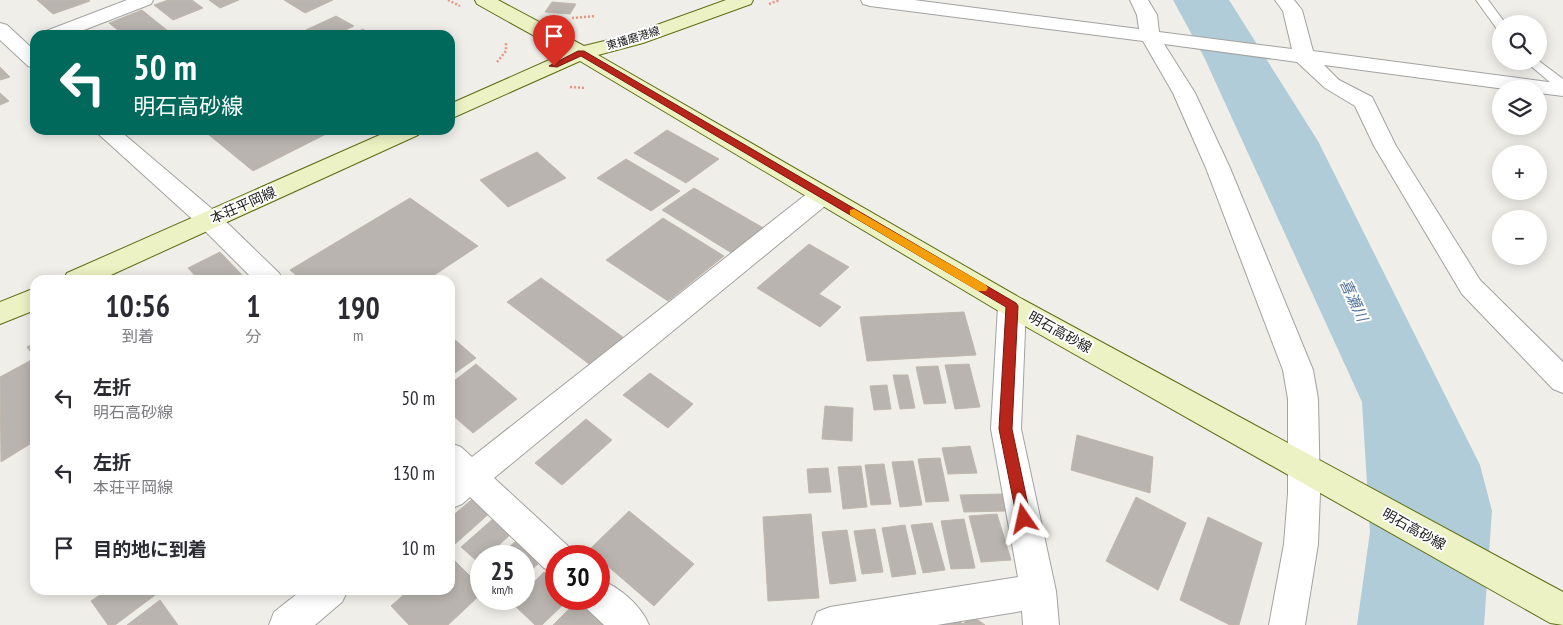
<!DOCTYPE html>
<html lang="ja">
<meta charset="utf-8">
<style>
body{margin:0;font-family:"PT Sans Narrow","Noto Sans JP",sans-serif;background:#f2f2f3;color:#2b2b33;height:100vh;display:flex;flex-direction:column;font-size:19px;white-space:nowrap}
*{box-sizing:border-box;margin:0}
p{font-size:16px;color:#7c7c81}
.icon{flex:none;width:28px;height:28px;fill:none;stroke:currentColor;stroke-width:2;stroke-linecap:round;stroke-linejoin:round}
.map{position:relative;flex:1;overflow:hidden}
.drawer{position:absolute;left:30px;top:275px;width:425px;height:320px;display:flex;flex-direction:column;background:#fff;border-radius:15px;box-shadow:0 2px 12px #0003}
.drawer>*{flex:none}
.guide{position:absolute;left:30px;top:30px;width:425px;height:105px;border-radius:15px;box-shadow:0 2px 12px #0003;background:#00695c;color:#fff;overflow:hidden}
.controls{position:absolute;left:1492px;top:15px;display:grid;gap:10px}
.controls a{display:grid;place-items:center;width:55px;height:55px;border-radius:50%;background:#fff;box-shadow:0 2px 12px #0003;font-size:25px}
.speed{position:absolute;left:470px;top:545px;display:flex;gap:10px;font-size:25px;font-weight:700;text-align:center}
.speed>*{display:grid;place-content:center;width:65px;height:65px;border-radius:50%;background:#fff;box-shadow:0 2px 12px #0003;line-height:1}
.speed small{font-size:12px;font-weight:400}
.speed .limit{border:8px solid #d22;background:#fff;color:#111}
.pin{position:absolute;display:grid;place-items:center;width:42px;height:42px;color:#fff;margin:-51px -21px;border-radius:50% 50% 50% 0;rotate:-45deg;box-shadow:0 0 5px #0007}
.pin .icon{rotate:45deg}
.me{position:absolute;width:55px;margin:-28px;rotate:349deg;stroke-linejoin:round;filter:drop-shadow(0 0 4px #0008)}
.turn{display:flex;align-items:center;gap:18px;height:105px;padding:0 20px;font-size:22px}
.turn .icon{width:65px;height:65px;stroke-width:2.5}
.turn b{display:block;font-size:35px;line-height:42px}
.eta{display:flex;justify-content:space-evenly;align-items:center;height:85px;text-align:center}
.eta b{font-size:30px;font-weight:800;line-height:35px}
ul{padding:0;list-style:none}
li{display:flex;align-items:center;gap:15px;height:75px;padding:0 20px}
li div{flex:1}
li b{display:block;font-size:19px}
li em{font-style:normal}
.map>svg:first-child{display:block}
.water{fill:#afccd8}
.building{fill:#b9b4af;stroke:#c0b7ad}
.lines{fill:none;stroke-linecap:round;stroke-linejoin:round}
.lane-casing{stroke:#a2a2a2;stroke-width:2}
.street-casing{stroke:#a2a2a2;stroke-width:2}
.secondary-casing{stroke:#5d6d13;stroke-width:2}
.path{stroke:#e99381;stroke-width:2.5;stroke-dasharray:2 2;stroke-linecap:butt}
.lane{fill:#fff;fill-rule:evenodd}
.street{fill:#fff;fill-rule:evenodd}
.secondary{fill:#edf2c4;fill-rule:evenodd}
.route{fill:#b8251a;stroke:#781811}
.slow{fill:#f59e0b}
.labels{text-anchor:middle;dominant-baseline:central;stroke-width:4;stroke-linejoin:round;paint-order:stroke}
.far-street-label{font-size:11px;fill:#212121;stroke:#fff}
.street-label{font-size:14px;fill:#212121;stroke:#fff}
.water-label{font-size:15px;font-style:italic;fill:#54749e;stroke:#fff}
</style>
<div class="map">
<svg width="1563" height="625" viewBox="0 0 1563 625">
<rect width="100%" height="100%" fill="#f0eee9"/>
<path class="water" d="M1173,0H1229L1318,141L1480,465L1492,511L1484,625H1357L1370,532L1362,402L1204,57Z"/>
<g class="building">
<path d="M37,0H89L90,1L53,14Z"/>
<path d="M168,0H192L203,8L173,20L154,5Z"/>
<path d="M209,0H239L220,8Z"/>
<path d="M284,0H333L305,13Z"/>
<path d="M552,2L576,4L570,14L545,12Z"/>
<path d="M142,10L173,35H124L109,23Z"/>
<path d="M336,16L354,26L335,35H295Z"/>
<path d="M363,29L372,35H351Z"/>
<path d="M0,67L10,77L0,80Z"/>
<path d="M0,93L9,101L0,105Z"/>
<path d="M203,130H334L253,171Z"/>
<path d="M667,130L719,159L686,183L634,153Z"/>
<path d="M537,152L566,178L508,207L480,180Z"/>
<path d="M626,159L680,191L651,211L597,178Z"/>
<path d="M694,188L767,230L735,255L662,210Z"/>
<path d="M410,198L478,246L427,280H302L290,270Z"/>
<path d="M663,218L724,256L668,301L606,260Z"/>
<path d="M809,244L849,267L819,294L841,307L820,327L757,288Z"/>
<path d="M220,252L247,280H199L188,268Z"/>
<path d="M541,278L627,340L593,367L507,302Z"/>
<path d="M964,312L976,355L867,361L860,317Z"/>
<path d="M454,339L476,358L455,373L450,368V342Z"/>
<path d="M35,343V451L30,444L1,462L0,377L35,358L27,347Z"/>
<path d="M476,364L517,399L473,433L450,413V384Z"/>
<path d="M969,364L980,407L955,409L945,365Z"/>
<path d="M938,366L946,403L924,404L916,367Z"/>
<path d="M650,373L693,404L668,428L623,395Z"/>
<path d="M893,375H908L915,408L900,409Z"/>
<path d="M887,385L891,409L874,410L870,386Z"/>
<path d="M825,406L853,408L852,441L822,439Z"/>
<path d="M586,419L612,440L562,485L535,463Z"/>
<path d="M1077,435L1153,457L1150,493L1071,470Z"/>
<path d="M970,446L977,473L948,474L942,448Z"/>
<path d="M940,458L949,501L926,502L918,459Z"/>
<path d="M913,461L922,505L900,507L892,462Z"/>
<path d="M884,464L891,504L871,505L865,465Z"/>
<path d="M861,466L867,507L843,509L838,467Z"/>
<path d="M828,468L831,492L809,493L807,469Z"/>
<path d="M1002,494L1006,511L964,512L960,495Z"/>
<path d="M476,496L492,511L454,545L450,542V518Z"/>
<path d="M1136,497L1186,523L1158,590L1106,561Z"/>
<path d="M629,511L694,564L654,606L589,550Z"/>
<path d="M811,514L819,598L768,601L763,517Z"/>
<path d="M997,514L1011,560L981,562L969,516Z"/>
<path d="M1208,517L1262,543L1239,625H1230L1180,600Z"/>
<path d="M494,518L511,534L487,556H481V561L479,563L461,547Z"/>
<path d="M964,519L975,568L951,569L941,521Z"/>
<path d="M932,523L945,570L923,573L911,525Z"/>
<path d="M905,525L916,574L892,577L882,528Z"/>
<path d="M875,529L883,572L862,574L854,531Z"/>
<path d="M847,530L856,581L830,584L822,532Z"/>
<path d="M517,540L540,562L524,577V556H499Z"/>
<path d="M450,556L481,587V594L448,625H409L391,606L409,590H450Z"/>
<path d="M544,572L556,584V599H569L542,625H535L512,603L517,599H524V592Z"/>
<path d="M107,590H156L158,593L115,625H108L91,601Z"/>
<path d="M160,600L178,625H127Z"/>
<path d="M577,601L603,625H553Z"/>
<path d="M939,607L963,624L971,615L985,625H926Z"/>
</g>
<g class="lines">
<g class="lane-casing">
<g id="lane">
<path d="M1476,0H1488L1506,24H1501V30L1497,29Z"/>
<path d="M1525,61H1539L1563,79V90L1558,89Z"/>
</g>
</g>
<g class="street-casing">
<g id="street">
<path d="M127,0H153L151,4L71,35H43L46,31Z"/>
<path d="M861,0H914L1139,29L1137,15L1130,0H1148L1157,15L1159,32L1292,49L1283,11L1275,0H1294L1302,10L1313,51L1563,84V96L1539,93V89H1505L1324,65L1339,80L1372,97L1396,146L1480,280L1563,362V393L1553,389L1462,294L1374,146L1355,106L1325,88L1297,62L1164,44L1195,93L1230,168L1313,370L1318,399L1320,493L1318,544L1305,625H1269L1284,544L1288,493V399L1283,370L1206,168L1173,93L1143,41L870,6L863,4Z"/>
<path d="M0,23L7,25L35,51V68L28,66L0,40Z"/>
<path d="M94,130H119L218,214L279,273L283,280H254L200,226Z"/>
<path d="M822,187L831,189L834,195L831,201L494,478L568,546L573,556H556V573L544,568L470,497L462,504L450,509V443L461,447L472,457L813,189Z"/>
<path d="M1012,296L1022,299L1026,306L1021,429L1056,591L1059,625H1023L1022,611L937,625H812L817,612L830,607L1018,577L991,429L998,306L1002,299Z"/>
<path d="M599,579C619,587 641,605 649,625H604L586,608L582,599H599Z"/>
<path d="M302,590H348L342,602L315,625H269L274,612Z"/>
</g>
</g>
<g class="secondary-casing">
<g id="secondary">
<path d="M475,0H498L584,46L629,35L726,0H753L751,4L643,43L598,55L1022,299L1563,592V625L1550,623L1002,313L580,61L450,119V104L565,53L477,4Z"/>
<path d="M391,130H421L418,135L100,280H63L67,273Z"/>
<path d="M35,288V310L0,324V302Z"/>
</g>
</g>
<g class="path">
<path d="M448,0L460,6"/>
<path d="M769,4L780,0"/>
<path d="M572,18L596,16"/>
<path d="M497,62L506,51V42"/>
<path d="M570,87L586,88"/>
</g>
<use href="#lane" class="lane"/>
<use href="#street" class="street"/>
<use href="#secondary" class="secondary"/>
</g>
<path class="route" d="M578,51H584L1016,303L1018,306L1012,429L1031,519L1028,523L1024,525L1019,523L1017,519L999,429L1006,307L581,56L557,67L549,66Z"/>
<path class="slow" d="M854,209L986,285L988,288L986,291H978L850,215V210Z"/>
<g class="labels">
<g class="far-street-label">
<text transform="translate(633 38) rotate(-17)">東播磨港線</text>
</g>
<g class="street-label">
<text transform="translate(243 205) rotate(-24)">本荘平岡線</text>
<text transform="translate(1060 332) rotate(29)">明石高砂線</text>
<text transform="translate(1414 529) rotate(29)">明石高砂線</text>
</g>
<g class="water-label">
<text transform="translate(1354 300) rotate(65)">喜瀬川</text>
</g>
</g>
</svg>
<div class="controls">
<a><svg class="icon" aria-label="search" viewBox="0 0 24 24"><circle cx="10" cy="10" r="6"/><path d="M15 15l6 6"/></svg></a>
<a><svg class="icon" aria-label="layers" viewBox="0 0 24 24"><path d="M12 4l9 5-9 5-9-5zM3 14l9 5 9-5"/></svg></a>
<a>+</a>
<a>−</a>
</div>
<div class="speed"><div>25<small>km/h</small></div><div class="limit">30</div></div>
<div class="pin" style="left:554px;top:66px;background:#d93025"><svg class="icon" aria-label="arrive" viewBox="0 0 24 24"><path d="M6 21V4h12l-3 4 3 4H6"/></svg></div>
<svg class="me" style="left:1024px;top:519px" viewBox="-20 -20 40 40"><path d="M0-17L14 15 0 8-14 15z" fill="#b8251a" stroke="#fff" stroke-width="4"/></svg>
<div class="guide">
<div class="turn"><svg class="icon" aria-label="left" viewBox="0 0 24 24"><path d="M17 20v-9H6M10 6l-5 5 5 5"/></svg><div><b>50 m</b>明石高砂線</div></div>
</div>
<section class="drawer">
<div class="eta">
<div><b>10:56</b><p>到着</p></div>
<div><b>1</b><p>分</p></div>
<div><b>190</b><p>m</p></div>
</div>
<ul>
<li><svg class="icon" aria-label="left" viewBox="0 0 24 24"><path d="M17 20v-9H6M10 6l-5 5 5 5"/></svg><div><b>左折</b><p>明石高砂線</p></div><em>50 m</em></li>
<li><svg class="icon" aria-label="left" viewBox="0 0 24 24"><path d="M17 20v-9H6M10 6l-5 5 5 5"/></svg><div><b>左折</b><p>本荘平岡線</p></div><em>130 m</em></li>
<li><svg class="icon" aria-label="arrive" viewBox="0 0 24 24"><path d="M6 21V4h12l-3 4 3 4H6"/></svg><div><b>目的地に到着</b></div><em>10 m</em></li>
</ul>
</section>
</div>
